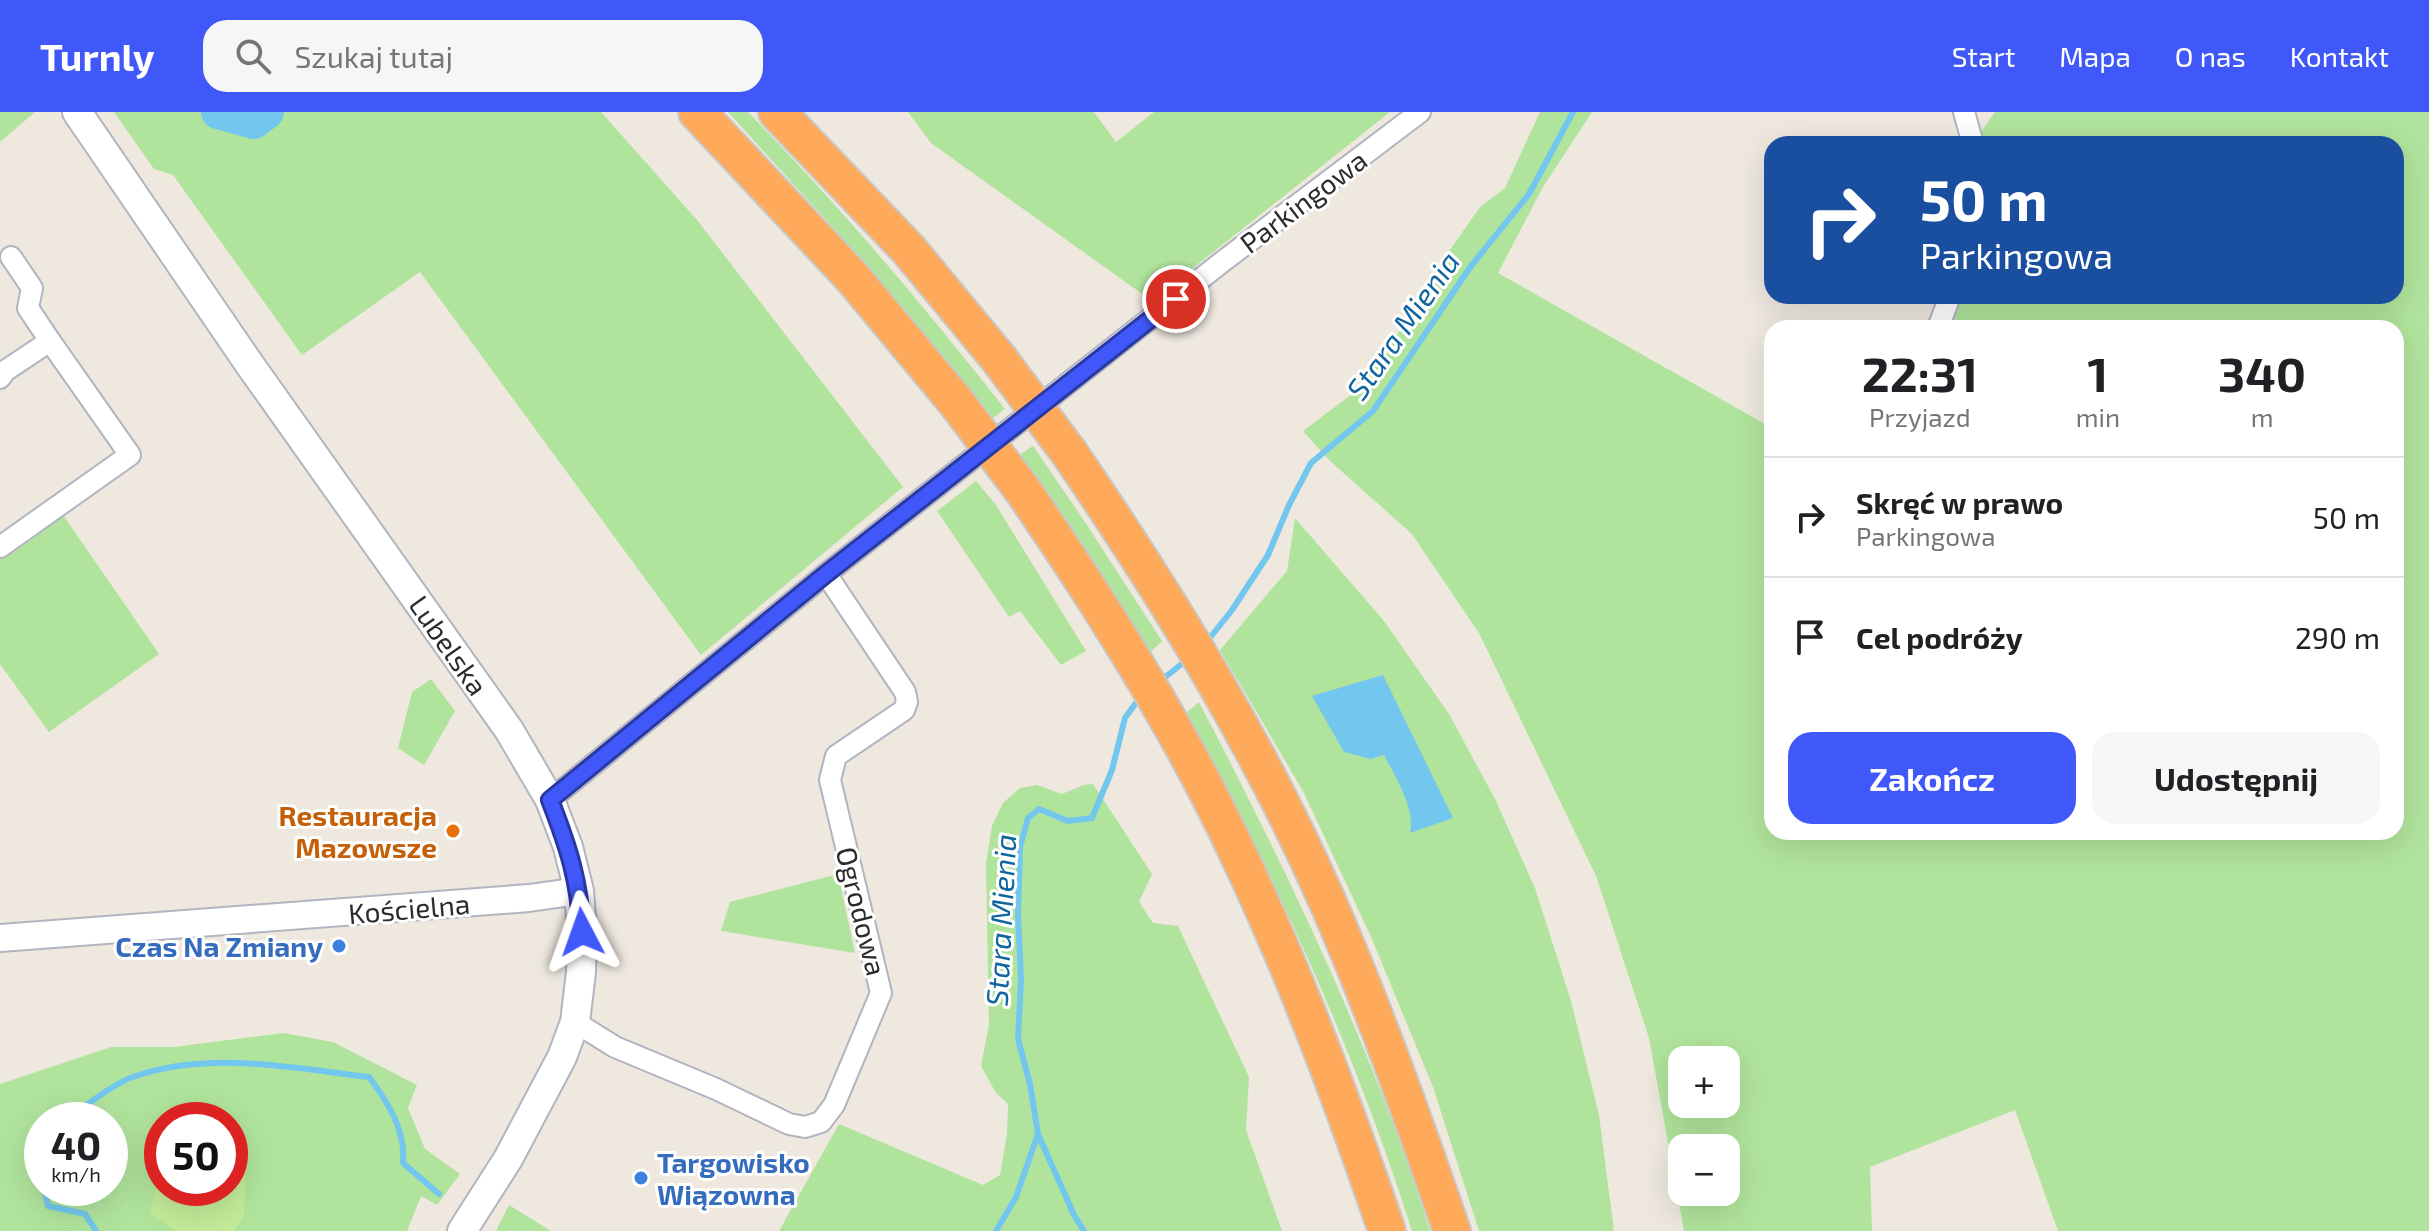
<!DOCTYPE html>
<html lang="pl">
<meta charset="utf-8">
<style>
body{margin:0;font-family:"Exo 2",sans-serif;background:#f6f6f6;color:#202124;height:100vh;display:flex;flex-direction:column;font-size:30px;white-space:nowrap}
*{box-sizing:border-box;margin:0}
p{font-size:26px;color:#757577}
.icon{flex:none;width:44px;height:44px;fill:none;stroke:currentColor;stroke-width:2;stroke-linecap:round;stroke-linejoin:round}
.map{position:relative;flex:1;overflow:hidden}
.details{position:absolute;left:1764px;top:208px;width:640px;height:520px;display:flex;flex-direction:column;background:#fff;border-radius:24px;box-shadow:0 8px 32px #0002}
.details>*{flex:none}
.top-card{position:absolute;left:1764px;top:24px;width:640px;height:168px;border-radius:24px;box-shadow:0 8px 32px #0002;background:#1a4fa0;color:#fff;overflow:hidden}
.tools{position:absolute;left:1668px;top:934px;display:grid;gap:16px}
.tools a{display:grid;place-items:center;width:72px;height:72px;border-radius:16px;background:#fff;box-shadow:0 8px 32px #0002;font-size:40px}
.speed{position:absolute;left:24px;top:990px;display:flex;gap:16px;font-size:40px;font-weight:700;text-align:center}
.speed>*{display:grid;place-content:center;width:104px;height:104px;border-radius:50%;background:#fff;box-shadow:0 8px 32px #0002;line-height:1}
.speed small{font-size:20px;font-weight:400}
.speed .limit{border:12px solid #d22;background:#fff;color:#111}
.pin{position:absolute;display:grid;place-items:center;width:68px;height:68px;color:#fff;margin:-34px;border:4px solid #fff;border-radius:50%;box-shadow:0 2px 8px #0007}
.me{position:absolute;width:88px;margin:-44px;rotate:356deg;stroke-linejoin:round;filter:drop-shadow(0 0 6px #0008)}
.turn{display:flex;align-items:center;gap:28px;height:168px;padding:0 24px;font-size:36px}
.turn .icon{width:104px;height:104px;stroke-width:2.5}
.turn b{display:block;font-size:56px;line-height:68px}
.eta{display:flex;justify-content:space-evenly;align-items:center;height:136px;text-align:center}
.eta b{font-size:48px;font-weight:700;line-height:56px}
.cta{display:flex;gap:16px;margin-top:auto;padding:16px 24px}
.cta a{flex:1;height:92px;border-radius:24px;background:#4058fa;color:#fff;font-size:32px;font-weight:700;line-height:92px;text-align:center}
.cta a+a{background:#f6f6f6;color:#202124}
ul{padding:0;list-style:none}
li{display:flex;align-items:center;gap:24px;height:120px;padding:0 24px;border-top:2px solid #e0e0e0}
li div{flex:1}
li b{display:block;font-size:30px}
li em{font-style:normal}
header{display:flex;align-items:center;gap:48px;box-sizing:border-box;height:112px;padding:0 40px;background:#4058fa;color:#fff}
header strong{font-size:38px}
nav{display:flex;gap:44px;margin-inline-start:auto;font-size:28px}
.search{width:560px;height:72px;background:#f6f6f6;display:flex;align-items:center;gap:20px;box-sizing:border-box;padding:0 28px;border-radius:24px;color:#757577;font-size:30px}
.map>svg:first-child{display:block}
.green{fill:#b0e49c;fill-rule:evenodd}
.pitch{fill:#c3eb98}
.water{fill:#73c7ef}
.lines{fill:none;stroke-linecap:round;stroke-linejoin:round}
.stream{stroke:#73c7ef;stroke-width:6}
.river{stroke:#73c7ef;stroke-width:34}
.minor-casing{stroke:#b2b4c0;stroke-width:24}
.tertiary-casing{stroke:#b2b4c0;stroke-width:30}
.secondary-casing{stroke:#b2b4c0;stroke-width:32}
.motorway-casing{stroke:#c8c8c8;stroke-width:40}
.minor{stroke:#fff;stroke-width:20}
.tertiary{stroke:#fff;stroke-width:26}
.secondary{stroke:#fff;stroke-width:28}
.motorway{stroke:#feaa5a;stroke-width:36}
.motorway-bridge-casing{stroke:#c8c8c8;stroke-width:40;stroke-linecap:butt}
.motorway-bridge{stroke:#feaa5a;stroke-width:36}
.route-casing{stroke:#2a39a2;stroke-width:20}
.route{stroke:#4058fa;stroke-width:14}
.food-dot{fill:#e8710a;stroke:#fff;stroke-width:3}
.shop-dot{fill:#3f7fe0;stroke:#fff;stroke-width:3}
.labels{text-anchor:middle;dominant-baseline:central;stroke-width:6;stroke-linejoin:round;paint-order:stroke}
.street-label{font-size:28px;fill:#2c2c2c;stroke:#fff}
.food-label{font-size:28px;font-weight:bold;fill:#c56008;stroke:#fff;text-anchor:end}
.shop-label{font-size:28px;font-weight:bold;fill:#366cbe;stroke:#fff;text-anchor:end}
.water-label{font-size:30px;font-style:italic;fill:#0e659f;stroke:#fff}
</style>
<header>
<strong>Turnly</strong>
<div class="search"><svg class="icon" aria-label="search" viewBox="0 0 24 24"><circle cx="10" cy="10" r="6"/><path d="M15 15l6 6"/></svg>Szukaj tutaj</div>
<nav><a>Start</a><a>Mapa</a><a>O nas</a><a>Kontakt</a></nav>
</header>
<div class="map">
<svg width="2429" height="1119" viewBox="0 0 2429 1119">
<rect width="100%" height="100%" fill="#eee8df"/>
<g class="green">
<path d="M0,0H35L0,30Z"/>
<path d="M114,0H601L697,108L903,375L701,543L420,160L302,243L173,63L154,57Z"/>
<path d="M728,0H748C840,94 924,194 1005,297L993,306L866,152Z"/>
<path d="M908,0H1094L1116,30L1154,0H1390L1193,156L1145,184L931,31Z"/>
<path d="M1540,0H1592L1543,75L1498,161L1772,316V720H2396V216H1950L1960,184H2396V32H1981V20L1995,0H2429V1119H2058L2015,998L1870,1055L1872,1119H1684L1649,926L1596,764L1479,521L1412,422L1330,349L1303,319L1360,276L1421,188L1424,175L1480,95L1505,76ZM1682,948H1726V992H1682ZM1682,1036H1726V1080H1682Z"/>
<path d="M1033,334L1083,407L1162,529L1150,541L1019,343Z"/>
<path d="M976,369L996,393L1086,539L1061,553L1020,499L1009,505L937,399Z"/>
<path d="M63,403L159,542L49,620L0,552V446Z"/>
<path d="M1295,406L1384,509L1449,602L1495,687L1535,776L1571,889L1599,1003L1614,1119H1479L1433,975L1372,827L1303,679L1220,538L1287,459Z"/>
<path d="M431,567L455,599L424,653L398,636L412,580Z"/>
<path d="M1199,590C1288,761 1372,934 1430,1119H1412C1355,939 1276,766 1186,601Z"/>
<path d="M1093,672L1152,762L1139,790L1153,811L1178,814L1249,965L1246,1018L1282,1119H779L839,1012L983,1073L1000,1063L1007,1021L1008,992L996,981L981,954L989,912L986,751L992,714L1003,691L1020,676L1037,673L1062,682L1084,673Z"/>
<path d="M838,762L855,841L721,819L730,790Z"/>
<path d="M283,921L333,930L417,973L408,996L425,1037L460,1062L437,1093L421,1084L407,1119H0V972L111,935H174ZM42,1008H110V1076H42ZM162,1008H230V1076H162Z"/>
<path d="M509,1093L551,1119H496Z"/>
</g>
<path class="pitch" d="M230,1041L246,1044L244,1104L234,1119H177L150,1101L162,1051V1076H230Z"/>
<path class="water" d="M1383,563L1453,706L1410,721C1415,694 1396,667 1384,643L1371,647L1344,640L1312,584Z"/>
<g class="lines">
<g class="stream">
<path d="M1205,532L1232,498L1268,443L1289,393L1311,351L1373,299L1471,154L1529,82L1573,0"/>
<path d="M1159,570L1188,547"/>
<path d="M66,1008C80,997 117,970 133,965C209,938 291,956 369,965C388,990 406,1019 403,1051L439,1082"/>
<path d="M1038,1022L1074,1103L1084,1119"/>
<path d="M44,1076L48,1094L85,1102L96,1119"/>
<path d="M996,1119L1016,1085L1038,1022L1030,972L1018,927L1021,867L1018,802L1020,735L1028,706L1039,697L1068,709L1092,706L1112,658L1125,606L1141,584"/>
</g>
<path class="river" d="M218,0L254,10L267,0"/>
<g class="minor-casing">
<g id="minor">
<path d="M1964,0L1973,32"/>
<path d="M11,145L32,176L28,196L50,229"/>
<path d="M1938,216L1950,184"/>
<path d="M0,266L5,259L50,229L130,343L0,435"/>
<path d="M550,688L826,462L1222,150L1420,0"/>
<path d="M575,910L615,935L716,977L789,1012L805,1015L821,1010L834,993L881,881L830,668L836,644L904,598L907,590L905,580L826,462"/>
</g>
</g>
<g class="tertiary-casing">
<path id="tertiary" d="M0,826L529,786L579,779"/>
</g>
<g class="secondary-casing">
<path id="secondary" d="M77,0L250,253L509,618L550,688L568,735L579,779L582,820L581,860L575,910L562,945L508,1047L462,1119"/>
</g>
<g class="motorway-casing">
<g id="motorway">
<path d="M697,0L852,165L956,290"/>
<path d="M777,0L909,138L999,247"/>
<path d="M1070,342C1166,483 1256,628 1325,784C1373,893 1413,1006 1452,1119"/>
<path d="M1024,380C1089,475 1152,573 1205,675C1279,818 1335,967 1387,1119"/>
</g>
</g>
<use href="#minor" class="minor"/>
<use href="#tertiary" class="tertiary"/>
<use href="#secondary" class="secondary"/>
<use href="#motorway" class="motorway"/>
<g class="motorway-bridge-casing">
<g id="motorway-bridge">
<path d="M999,247L1070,342"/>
<path d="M956,290L1024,380"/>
</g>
</g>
<use href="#motorway-bridge" class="motorway-bridge"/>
</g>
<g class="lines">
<g class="route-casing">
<path id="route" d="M582,820C579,768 569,737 550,688L826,462L1176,187"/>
</g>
<use href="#route" class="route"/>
</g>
<circle class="food-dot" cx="453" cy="719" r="8"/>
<g class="shop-dot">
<circle cx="339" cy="834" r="8"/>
<circle cx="641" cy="1066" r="8"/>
</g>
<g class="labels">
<g class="street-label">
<text transform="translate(1303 89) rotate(-37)">Parkingowa</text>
<text transform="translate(449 533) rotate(55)">Lubelska</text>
<text transform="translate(409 796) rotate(-5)">Kościelna</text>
<text transform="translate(862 799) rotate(76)">Ogrodowa</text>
</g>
<g class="food-label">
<text x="437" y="703">Restauracja<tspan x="437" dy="32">Mazowsze</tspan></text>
</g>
<g class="shop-label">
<text x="323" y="834">Czas Na Zmiany</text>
<text x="657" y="1050" text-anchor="start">Targowisko<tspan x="657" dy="32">Wiązowna</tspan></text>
</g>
<g class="water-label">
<text transform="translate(1402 213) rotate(-55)">Stara Mienia</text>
<text transform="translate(1000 808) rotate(-87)">Stara Mienia</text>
</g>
</g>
</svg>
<div class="tools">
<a>+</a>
<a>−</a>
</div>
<div class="speed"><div>40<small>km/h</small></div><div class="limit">50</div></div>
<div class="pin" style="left:1176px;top:187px;background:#d93025"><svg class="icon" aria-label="arrive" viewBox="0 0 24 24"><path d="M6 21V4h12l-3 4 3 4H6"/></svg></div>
<svg class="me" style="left:582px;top:820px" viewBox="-20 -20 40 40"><path d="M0-17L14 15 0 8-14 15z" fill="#4058fa" stroke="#fff" stroke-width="4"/></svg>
<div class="top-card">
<div class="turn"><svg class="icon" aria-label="right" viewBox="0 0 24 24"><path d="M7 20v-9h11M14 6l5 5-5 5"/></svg><div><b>50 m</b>Parkingowa</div></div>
</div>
<section class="details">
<div class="eta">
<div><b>22:31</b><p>Przyjazd</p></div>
<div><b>1</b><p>min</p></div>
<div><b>340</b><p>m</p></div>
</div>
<ul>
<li><svg class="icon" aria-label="right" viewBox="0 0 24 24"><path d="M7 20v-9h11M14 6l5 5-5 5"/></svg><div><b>Skręć w prawo</b><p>Parkingowa</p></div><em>50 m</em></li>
<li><svg class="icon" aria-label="arrive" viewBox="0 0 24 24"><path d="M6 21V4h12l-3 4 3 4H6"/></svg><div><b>Cel podróży</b></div><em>290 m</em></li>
</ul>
<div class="cta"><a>Zakończ</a><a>Udostępnij</a></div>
</section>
</div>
